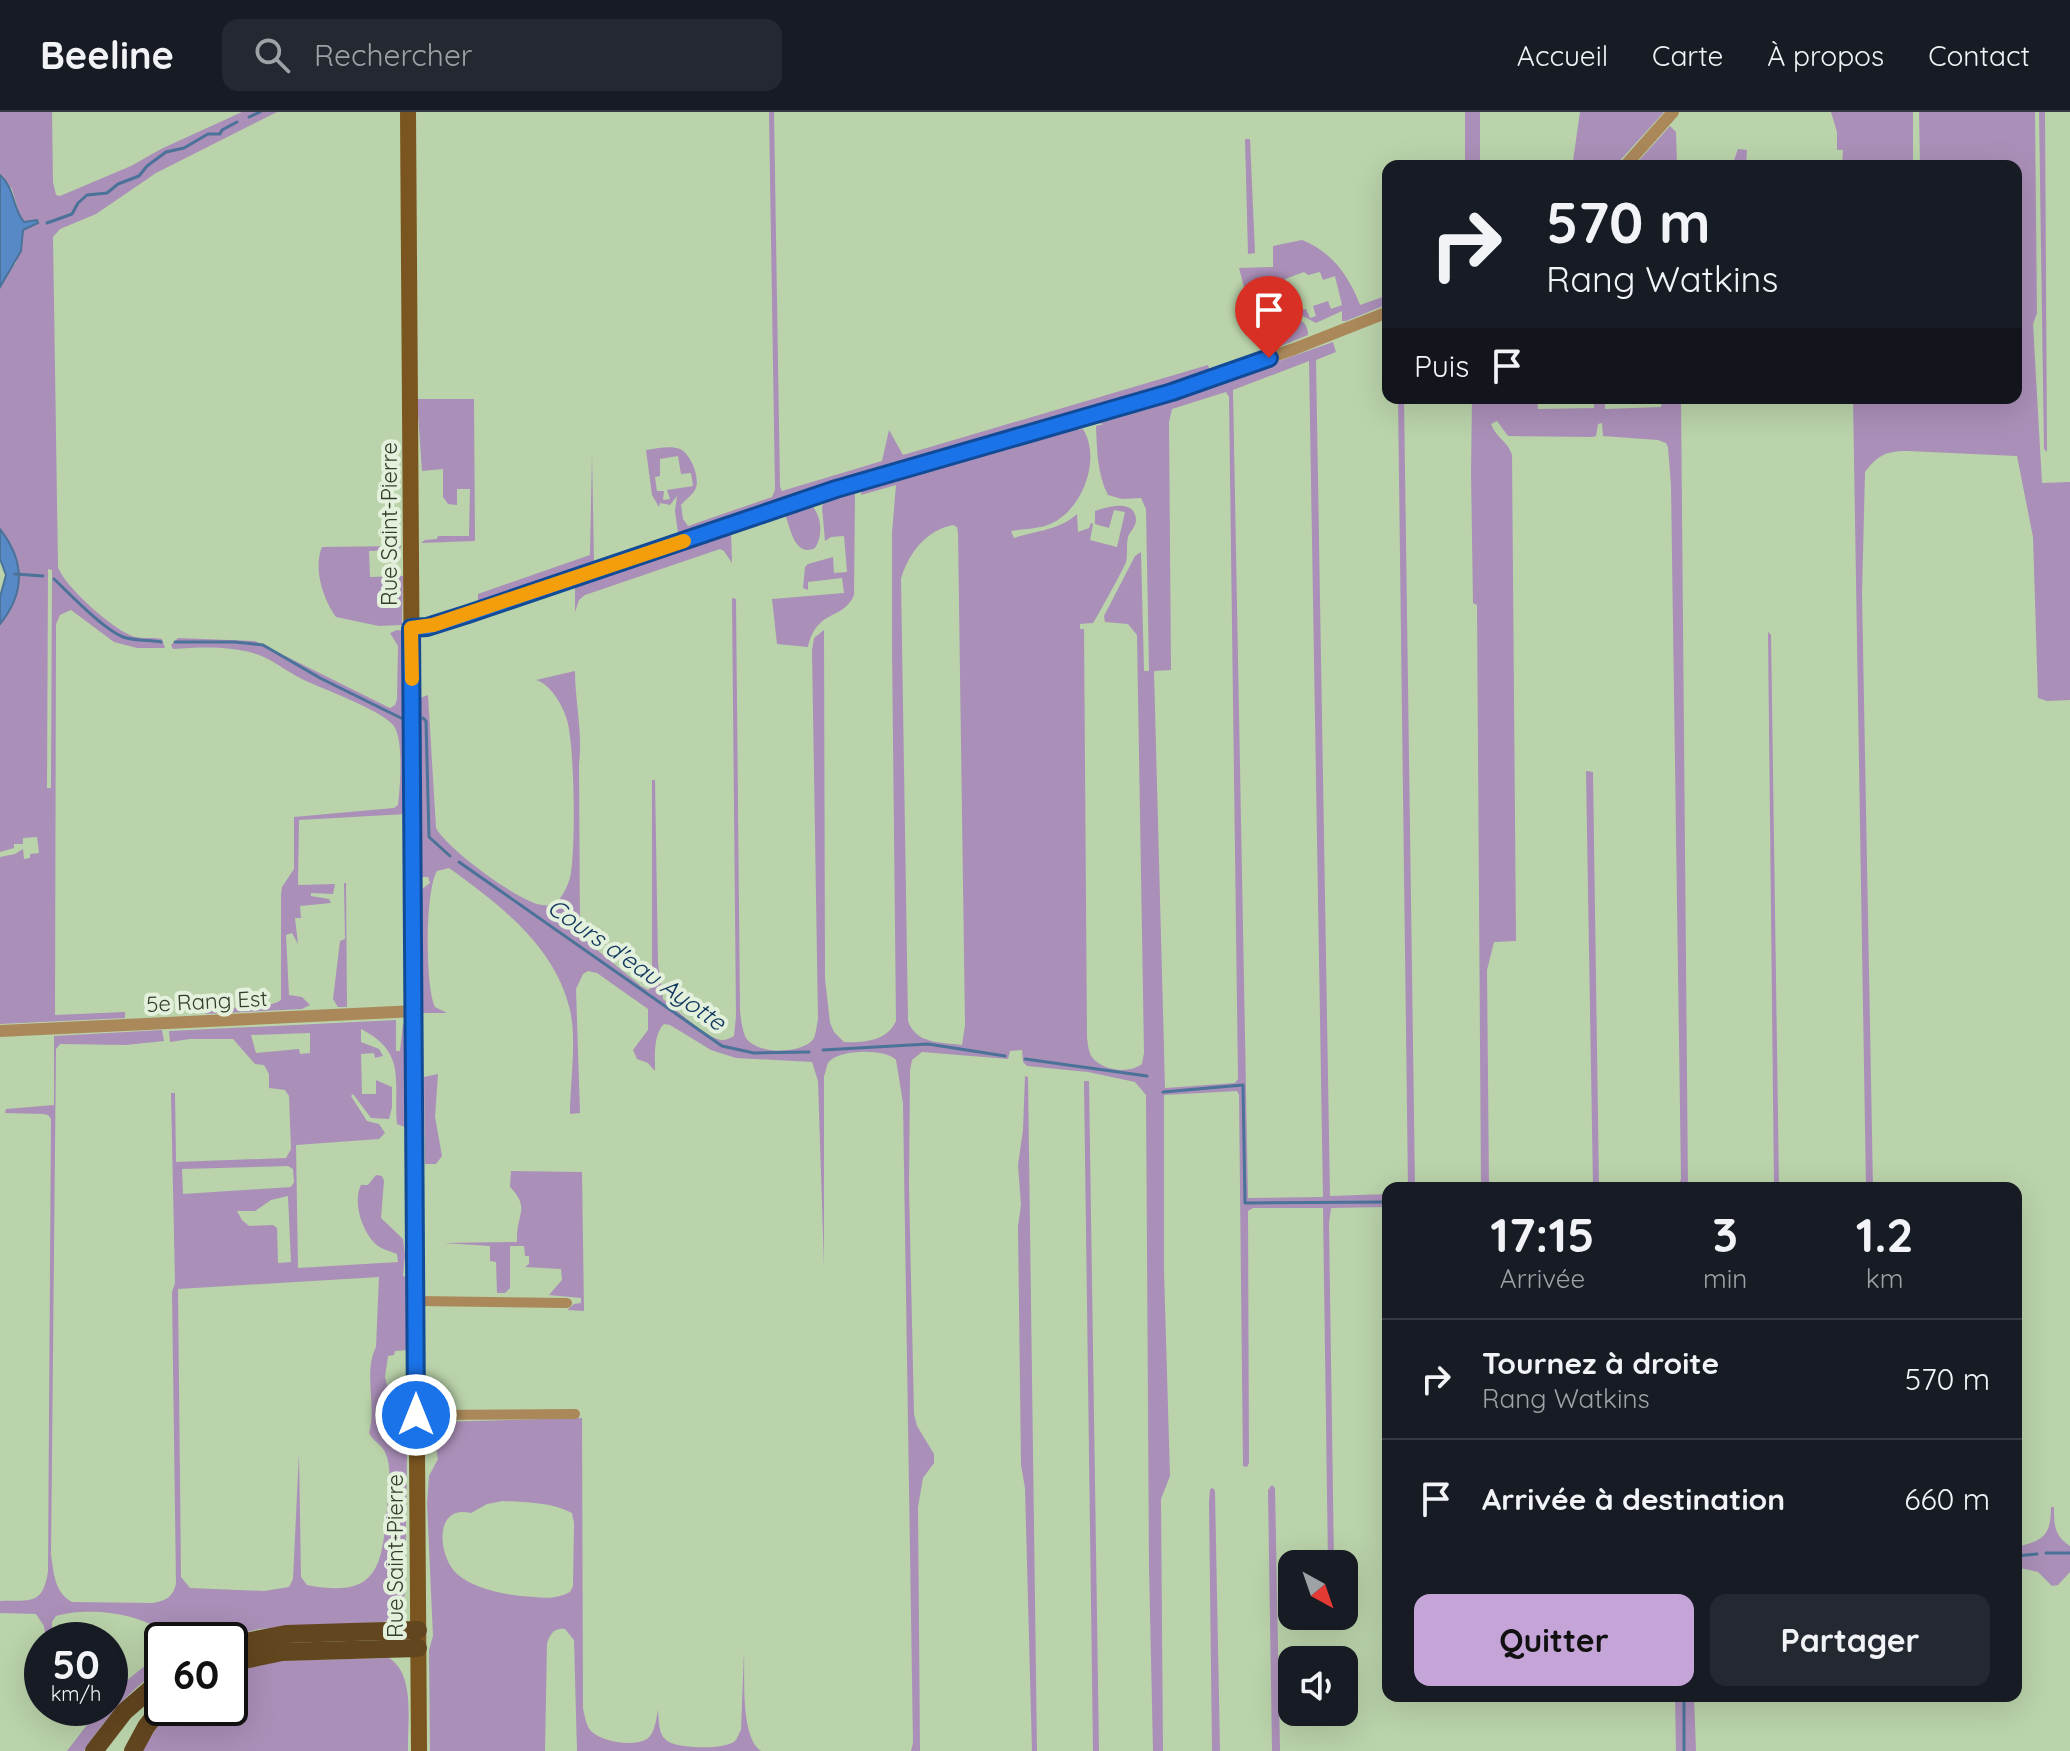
<!DOCTYPE html>
<html lang="fr">
<meta charset="utf-8">
<style>
body{margin:0;font-family:Quicksand,sans-serif;background:#242831;color:#f1f3f6;height:100vh;display:flex;flex-direction:column;font-size:30px;white-space:nowrap}
*{box-sizing:border-box;margin:0}
p{font-size:26px;color:#9ea1a6}
.icon{flex:none;width:44px;height:44px;fill:none;stroke:currentColor;stroke-width:2;stroke-linecap:round;stroke-linejoin:round}
.map{position:relative;flex:1;overflow:hidden}
.side{position:absolute;left:1382px;top:1070px;width:640px;height:520px;display:flex;flex-direction:column;background:#171b24;border-radius:16px;box-shadow:0 8px 32px #0002}
.side>*{flex:none}
.hud{position:absolute;left:1382px;top:48px;width:640px;height:244px;border-radius:16px;box-shadow:0 8px 32px #0002;background:#171b24;color:#f1f3f6;overflow:hidden}
.needle{width:52px;rotate:140deg}
.tools{position:absolute;left:1278px;top:1438px;display:grid;gap:16px}
.tools a{display:grid;place-items:center;width:80px;height:80px;border-radius:16px;background:#171b24;box-shadow:0 8px 32px #0002;font-size:40px}
.speed{position:absolute;left:24px;top:1510px;display:flex;gap:16px;font-size:40px;font-weight:700;text-align:center}
.speed>*{display:grid;place-content:center;width:104px;height:104px;border-radius:50%;background:#171b24;box-shadow:0 8px 32px #0002;line-height:1}
.speed small{font-size:20px;font-weight:400}
.speed .limit{border:4px solid #111;border-radius:12px;background:#fff;color:#111}
.pin{position:absolute;display:grid;place-items:center;width:68px;height:68px;color:#fff;margin:-82px -34px;border-radius:50% 50% 50% 0;rotate:-45deg;box-shadow:0 0 8px #0007}
.pin .icon{rotate:45deg}
.me{position:absolute;width:88px;margin:-44px;rotate:0deg;stroke-linejoin:round;filter:drop-shadow(0 0 6px #0008)}
.turn{display:flex;align-items:center;gap:28px;height:168px;padding:0 32px;font-size:36px}
.turn .icon{width:104px;height:104px;stroke-width:2.5}
.turn b{display:block;font-size:56px;line-height:68px}
.then{display:flex;align-items:center;height:76px;padding:0 32px;background:#0003;gap:16px;font-size:30px}
.eta{display:flex;justify-content:space-evenly;align-items:center;height:136px;text-align:center}
.eta b{font-size:48px;font-weight:800;line-height:56px}
.button{display:flex;gap:16px;margin-top:auto;padding:16px 32px}
.button a{flex:1;height:92px;border-radius:16px;background:#c5a4d8;color:#111;font-size:32px;font-weight:800;line-height:92px;text-align:center}
.button a+a{background:#242831;color:#f1f3f6}
ul{padding:0;list-style:none}
li{display:flex;align-items:center;gap:24px;height:120px;padding:0 32px;border-top:2px solid #363941}
li div{flex:1}
li b{display:block;font-size:30px}
li em{font-style:normal}
header{display:flex;align-items:center;gap:48px;box-sizing:border-box;height:112px;padding:0 40px;background:#171b24;border-bottom:2px solid #363941}
header strong{font-size:38px}
nav{display:flex;gap:44px;margin-inline-start:auto;font-size:28px}
.search{width:560px;height:72px;background:#242831;display:flex;align-items:center;gap:20px;box-sizing:border-box;padding:0 28px;border-radius:16px;color:#9ea1a6;font-size:30px}
.map>svg:first-child{display:block}
.green{fill:#aa8fb8;fill-rule:evenodd}
.water{fill:#5689c6;stroke:#4b7298;stroke-width:2}
.lines{fill:none;stroke-linecap:round;stroke-linejoin:round}
.stream{stroke:#4b7298;stroke-width:3}
.minor{stroke:#ab885a;stroke-width:10}
.tertiary{stroke:#ab885a;stroke-width:12}
.primary{stroke:#7a551f;stroke-width:16}
.motorway{stroke:#62461f;stroke-width:18}
.route-casing{stroke:#114b97;stroke-width:20}
.route{stroke:#1a73e8;stroke-width:14}
.slow{stroke:#f59e0b;stroke-width:14}
.labels{text-anchor:middle;dominant-baseline:central;stroke-width:8;stroke-linejoin:round;paint-order:stroke}
.street-label{font-size:22px;fill:#323c2b;stroke:#e3f0db}
.water-label{font-size:24px;font-style:italic;fill:#133860;stroke:#e3f0db}
</style>
<header>
<strong>Beeline</strong>
<div class="search"><svg class="icon" aria-label="search" viewBox="0 0 24 24"><circle cx="10" cy="10" r="6"/><path d="M15 15l6 6"/></svg>Rechercher</div>
<nav><a>Accueil</a><a>Carte</a><a>À propos</a><a>Contact</a></nav>
</header>
<div class="map">
<svg width="2070" height="1639" viewBox="0 0 2070 1639">
<rect width="100%" height="100%" fill="#bad3aa"/>
<g class="green">
<path d="M0,0H52L53,70L56,83L60,84L131,54L161,37L242,0H277L156,61L96,102L60,117L53,125L58,455C64,474 116,521 136,525C145,527 153,525 162,527L165,536H137L114,530L71,498L60,503L56,512L55,903L125,900V906L0,912V745L15,742L23,737L24,747L30,746V742L39,741L37,725L23,726V732H14V736L0,740V512C23,485 22,445 0,417V175L9,158L16,151L23,118L37,112L24,110L20,105L12,77L0,63ZM48,457L52,458L51,676H47Z"/>
<path d="M769,0H774L780,375L782,379L882,349L889,318L903,343L1208,253L1210,259L833,372L678,421L675,399L677,384L670,393L660,391L659,395L652,383L646,338C656,337 670,333 680,337C691,342 701,367 695,378C692,383 685,388 681,393L683,407L688,414L772,385L775,378ZM678,344L681,362L691,361L693,374L667,378L670,387L663,388L664,379H657L655,365L660,364V347Z"/>
<rect x="1465" y="0" width="15" height="54"/>
<path d="M1580,0H1664L1615,54H1582L1573,49Z"/>
<path d="M1831,0H1913V54H1842L1843,38H1837V20Z"/>
<path d="M1919,0H2035L2037,201L2033,212L2042,371L2070,370V588L2047,589L2038,586L2033,425L2017,344L1907,339C1886,339 1878,343 1865,360L1862,481L1873,1076H1866L1853,286H2016V54H1920Z"/>
<path d="M2039,0H2045L2047,340L2044,337Z"/>
<path d="M1670,14L1676,20L1677,52L1734,48L1738,37L1747,38L1746,54H1634Z"/>
<path d="M1245,27H1250L1255,141L1248,142Z"/>
<path d="M1302,128C1332,140 1349,164 1360,193L1388,183V192L1346,209H1342V199L1316,211L1291,198L1270,193L1265,183L1273,181L1269,168L1244,175L1239,156L1273,155V134ZM1304,160L1308,163L1320,160L1323,168L1335,164L1342,193L1331,197L1328,189L1313,194L1316,204L1310,206L1306,197L1296,200L1289,189L1292,187L1285,167Z"/>
<path d="M1285,203C1297,205 1308,209 1308,223L1271,238C1264,229 1261,214 1270,204Z"/>
<path d="M1333,230L1336,240L1316,248L1330,1084L1388,1082V1095L1331,1096L1329,1111L1334,1452H1328L1323,1096H1253L1248,1099L1249,1351L1247,1355L1243,1354L1239,983L1237,979L1164,983V1159L1170,1364L1161,1387L1163,1639H1153L1149,1455L1146,983L1135,970L1088,960L1027,954L1023,950L1022,938L1010,939L1008,947L922,940L912,948L910,959L909,1076L914,1302L917,1314L934,1342V1351L923,1366L918,1395L920,1639H911L913,1631L903,991L896,948C886,936 837,937 828,951C826,955 826,960 824,964V1154L818,969L812,950L736,946L711,938L670,913L664,912C653,923 655,944 655,959L648,951L637,947L633,938L648,918V897L597,861L588,859L583,862L576,877L580,1001L570,1002C570,971 577,928 570,898C555,834 499,792 449,756L437,759C425,778 425,875 435,895L447,901H423L422,777L430,771L428,765H421L420,586L428,583L436,716C447,737 519,790 542,793C546,794 551,793 555,793C562,785 567,776 570,766C576,742 575,627 566,605C562,592 549,571 536,568L575,559C575,590 583,622 579,652L580,818L585,828L641,874L648,878L652,875V668H655L658,851L663,887C676,897 707,927 722,928C727,928 730,926 734,924L736,904L732,486L736,487L740,899C741,907 742,917 745,924C753,943 804,943 814,926C816,921 817,912 818,907L812,538L814,526L824,518L825,867L830,911L834,920L844,930C864,931 887,929 896,909L892,532V421L896,373L861,383L862,379L1076,315L1080,316L1077,318L1083,317C1102,348 1082,400 1048,413C1036,417 1022,417 1011,419L1014,426C1037,418 1058,419 1077,402L1078,420L1089,416L1091,411L1093,412L1090,428L1117,435L1125,400L1114,398L1109,416L1095,412V399C1107,395 1135,386 1136,408C1136,415 1130,419 1128,425C1126,433 1128,442 1126,450C1124,456 1096,507 1093,511L1080,512V517H1084L1087,926C1088,932 1088,939 1092,945C1102,959 1129,962 1142,952L1144,941L1137,523L1128,512L1105,510L1104,504L1135,444L1141,440L1144,559H1149L1146,397L1141,386L1122,387L1108,383C1097,362 1097,337 1096,314L1104,312L1098,311L1099,308L1169,288ZM1309,249L1323,1085L1248,1086L1233,278ZM1226,280L1229,285L1238,967L1235,971L1165,976L1154,559L1171,558L1169,310L1172,297ZM953,413L957,415L958,421L965,913L962,933C940,930 916,932 908,909L901,467C908,442 926,418 953,413Z"/>
<path d="M1398,286H1404L1415,1076H1408Z"/>
<path d="M1472,286H1537L1538,297L1594,296V286H1605V297L1661,295L1662,286H1681L1688,1076H1677L1681,1067L1671,374L1668,335L1666,331L1658,328L1603,324L1602,311L1598,312L1596,324L1592,325L1508,324L1497,309L1491,312C1496,326 1508,329 1512,343L1516,829L1494,830L1487,858L1489,1076H1481L1477,493L1473,491L1471,360Z"/>
<path d="M417,287H474L475,429L421,431L425,428L437,427L438,424H469L470,377H457V393L448,392L443,385V357L422,359Z"/>
<path d="M592,342L594,452L478,490V482L590,443Z"/>
<path d="M855,381L854,483C843,509 817,496 808,535L777,532L772,487L844,481L842,466L808,470V478L803,476L805,455L808,452L833,445L834,461L847,460L844,424L831,425L825,429L822,395L824,390Z"/>
<path d="M812,394C822,405 823,424 815,436C796,445 791,420 786,405L788,401Z"/>
<path d="M731,420L732,451L724,439L720,437L585,483L579,488L575,500V473Z"/>
<path d="M402,434L398,438L369,439L370,465L403,464L402,513L379,514L336,505C323,487 313,456 322,435Z"/>
<path d="M397,518L403,519L404,523L406,702L299,708L298,773L335,772L333,782L311,781V784L329,787L331,791L300,794L301,806H295L298,832L292,821L286,823L289,883L302,885L310,893L302,897L206,902L205,890C218,899 269,897 281,888V783L282,775L294,757V705L394,696L398,693C400,675 404,629 394,614C382,598 322,577 302,567C285,559 271,546 253,541C229,534 198,535 173,537L171,533L178,526L255,529L390,596L395,593L397,587L398,534L390,521Z"/>
<path d="M1768,520L1771,523L1779,1076H1774Z"/>
<path d="M1586,659L1593,660L1599,1076L1593,1075Z"/>
<path d="M344,771H346L347,895H338L333,887L340,829L345,827Z"/>
<path d="M396,908V939H400L403,911L407,920L408,1012L405,1015L397,1012C393,970 408,941 361,917V930L379,937L383,944L375,946L374,941L361,942L362,982H376V968L392,975V995L389,1007L371,1006L353,982L351,984L367,1009L379,1012L385,1021L379,1027L296,1033L298,1156L398,1150L397,1142C390,1139 384,1138 378,1134C363,1122 352,1091 361,1073H368L376,1063L382,1064L384,1069L381,1106L403,1127L405,1143L403,1164L408,1165V1238L395,1239L394,1243L388,1244L385,1265L387,1273L407,1274L408,1277L405,1480L402,1496L390,1508L383,1510L284,1515L259,1517L215,1528H166L165,1521C139,1500 86,1495 56,1504L52,1510V1528H46L44,1514L36,1502L0,1501V1489C30,1488 43,1494 48,1459L51,1007L48,1003L43,1002L5,1001L6,997L54,993V924L162,918L164,929L126,933L60,932L56,937L51,1443C54,1461 54,1480 72,1490L153,1491C167,1488 172,1486 176,1472L172,1180L175,1171L171,981H175L176,1050L286,1046L291,1037L289,984L285,978L269,976V962L264,953L255,952L233,927H190L170,930L169,919ZM310,921V941L300,942L299,937L256,941L251,923ZM288,1054L293,1057L294,1070L291,1075L183,1082L182,1057ZM288,1084L291,1150L278,1151L277,1116L273,1113L249,1114L242,1108L237,1099H255L271,1088ZM379,1165L376,1235C363,1261 377,1294 369,1321C373,1329 381,1332 385,1340C393,1356 388,1378 387,1396C382,1455 378,1487 307,1473L301,1465L299,1341L293,1467L289,1475L264,1479L190,1476L181,1465L178,1177Z"/>
<path d="M438,962L435,1005L442,1044L436,1052H425L424,965Z"/>
<path d="M1025,964L1028,965L1037,1639H1032L1025,1376L1021,1353L1018,1114L1021,1093L1018,1053L1023,1018Z"/>
<path d="M1084,969H1089L1099,1639H1093Z"/>
<path d="M511,1059L582,1060L584,1199L567,1198L574,1192L581,1191V1186L549,1183L562,1168L561,1157L525,1155L529,1152V1144H525L524,1134H510V1176L505,1181H497L496,1150L490,1149V1134L444,1131L517,1130C516,1101 531,1097 510,1075Z"/>
<path d="M582,1306L583,1597C585,1604 586,1615 592,1620C603,1630 634,1635 647,1627C655,1621 656,1607 658,1598C659,1607 658,1622 666,1628C676,1637 725,1638 735,1629C737,1627 739,1621 741,1618L744,1540C745,1564 740,1625 761,1639H577L574,1528L565,1517C554,1516 551,1521 547,1531L545,1639H430L429,1538L433,1524L427,1391L429,1364L438,1347L436,1336L428,1325V1316L435,1310ZM503,1389C525,1390 552,1390 572,1401L574,1411L573,1474L570,1480C554,1489 538,1485 521,1484C501,1482 473,1476 457,1462C438,1445 433,1392 471,1401L487,1392Z"/>
<path d="M1272,1373L1275,1376L1280,1639H1272L1268,1378Z"/>
<path d="M1213,1376L1215,1379L1220,1639H1212L1209,1390L1210,1377Z"/>
<path d="M2051,1395H2054C2054,1412 2054,1424 2070,1434V1460L2058,1473L2052,1474L2038,1460L2016,1455V1435C2043,1429 2051,1424 2051,1395Z"/>
<path d="M162,1537V1556C129,1578 106,1606 84,1639H67L100,1596H110V1583L114,1579L152,1548Z"/>
<path d="M389,1546C416,1563 407,1611 408,1639H141L170,1596H230V1559L274,1549Z"/>
<path d="M1675,1584H1694L1696,1639H1676Z"/>
</g>
<g class="water">
<path d="M0,63C15,76 12,96 24,110L37,108L38,111L23,118L21,139L0,175Z"/>
<path d="M0,417C25,449 26,480 0,512V485L6,463L0,447Z"/>
</g>
<g class="lines">
<g class="stream">
<path d="M249,5L260,0"/>
<path d="M47,111L72,102L78,91L87,83L107,81L118,72L139,64L147,54L166,40L184,36L208,22H220L222,18L237,10"/>
<path d="M15,462L43,464"/>
<path d="M54,467C71,483 103,517 123,525C135,529 149,528 161,530"/>
<path d="M175,530H235L263,533L320,566L401,606"/>
<path d="M423,606L426,609L429,725L450,744"/>
<path d="M459,750L722,934L754,941L809,940"/>
<path d="M823,938L928,932L1005,944"/>
<path d="M1025,947L1147,964"/>
<path d="M1163,980L1243,973L1245,1091L1388,1090"/>
<path d="M2046,1441H2070"/>
<path d="M2016,1444L2037,1442"/>
<path d="M1684,1584V1639"/>
</g>
<g class="minor">
<path d="M417,1189L567,1191"/>
<path d="M416,1303L575,1302"/>
</g>
<g class="tertiary">
<path d="M1625,54L1673,0"/>
<path d="M411,516L427,515L468,502L836,377L1172,280L1294,237L1388,200"/>
<path d="M0,919L416,899"/>
</g>
<path class="primary" d="M408,0L419,1639"/>
<g class="motorway">
<path d="M230,1533L286,1522L418,1518"/>
<path d="M230,1551L282,1540L418,1536"/>
<path d="M94,1639L124,1600L162,1567"/>
<path d="M133,1639L146,1615L162,1594"/>
</g>
</g>
<g class="lines">
<g class="route-casing">
<path id="route" d="M416,1303L411,516L427,515L468,502L836,377L1172,280L1269,246"/>
</g>
<use href="#route" class="route"/>
<path class="slow" d="M412,567L411,516L433,513L684,429"/>
</g>
<g class="labels">
<g class="street-label">
<text transform="translate(389 412) rotate(-90)">Rue Saint-Pierre</text>
<text transform="translate(207 889) rotate(-3)">5e Rang Est</text>
<text transform="translate(395 1444) rotate(-90)">Rue Saint-Pierre</text>
</g>
<g class="water-label">
<text transform="translate(637 852) rotate(35)">Cours d'eau Ayotte</text>
</g>
</g>
</svg>
<div class="tools">
<a><svg class="needle" viewBox="-14 -14 28 28"><path d="M0-13l5 13h-10z" fill="#e53935"/><path d="M0 13l5-13h-10z" fill="#9ea1a6"/></svg></a>
<a><svg class="icon" aria-label="sound" viewBox="0 0 24 24"><path d="M4 9h4l5-4v14l-5-4H4zM17 9q2 3 0 6"/></svg></a>
</div>
<div class="speed"><div>50<small>km/h</small></div><div class="limit">60</div></div>
<div class="pin" style="left:1269px;top:246px;background:#d93025"><svg class="icon" aria-label="arrive" viewBox="0 0 24 24"><path d="M6 21V4h12l-3 4 3 4H6"/></svg></div>
<svg class="me" style="left:416px;top:1303px" viewBox="-20 -20 40 40"><circle r="17" fill="#1a73e8" stroke="#fff" stroke-width="3"/><path d="M0-11L8 9 0 5-8 9z" fill="#fff"/></svg>
<div class="hud">
<div class="turn"><svg class="icon" aria-label="right" viewBox="0 0 24 24"><path d="M7 20v-9h11M14 6l5 5-5 5"/></svg><div><b>570 m</b>Rang Watkins</div></div>
<div class="then">Puis<svg class="icon" aria-label="arrive" viewBox="0 0 24 24"><path d="M6 21V4h12l-3 4 3 4H6"/></svg></div>
</div>
<section class="side">
<div class="eta">
<div><b>17:15</b><p>Arrivée</p></div>
<div><b>3</b><p>min</p></div>
<div><b>1.2</b><p>km</p></div>
</div>
<ul>
<li><svg class="icon" aria-label="right" viewBox="0 0 24 24"><path d="M7 20v-9h11M14 6l5 5-5 5"/></svg><div><b>Tournez à droite</b><p>Rang Watkins</p></div><em>570 m</em></li>
<li><svg class="icon" aria-label="arrive" viewBox="0 0 24 24"><path d="M6 21V4h12l-3 4 3 4H6"/></svg><div><b>Arrivée à destination</b></div><em>660 m</em></li>
</ul>
<div class="button"><a>Quitter</a><a>Partager</a></div>
</section>
</div>
